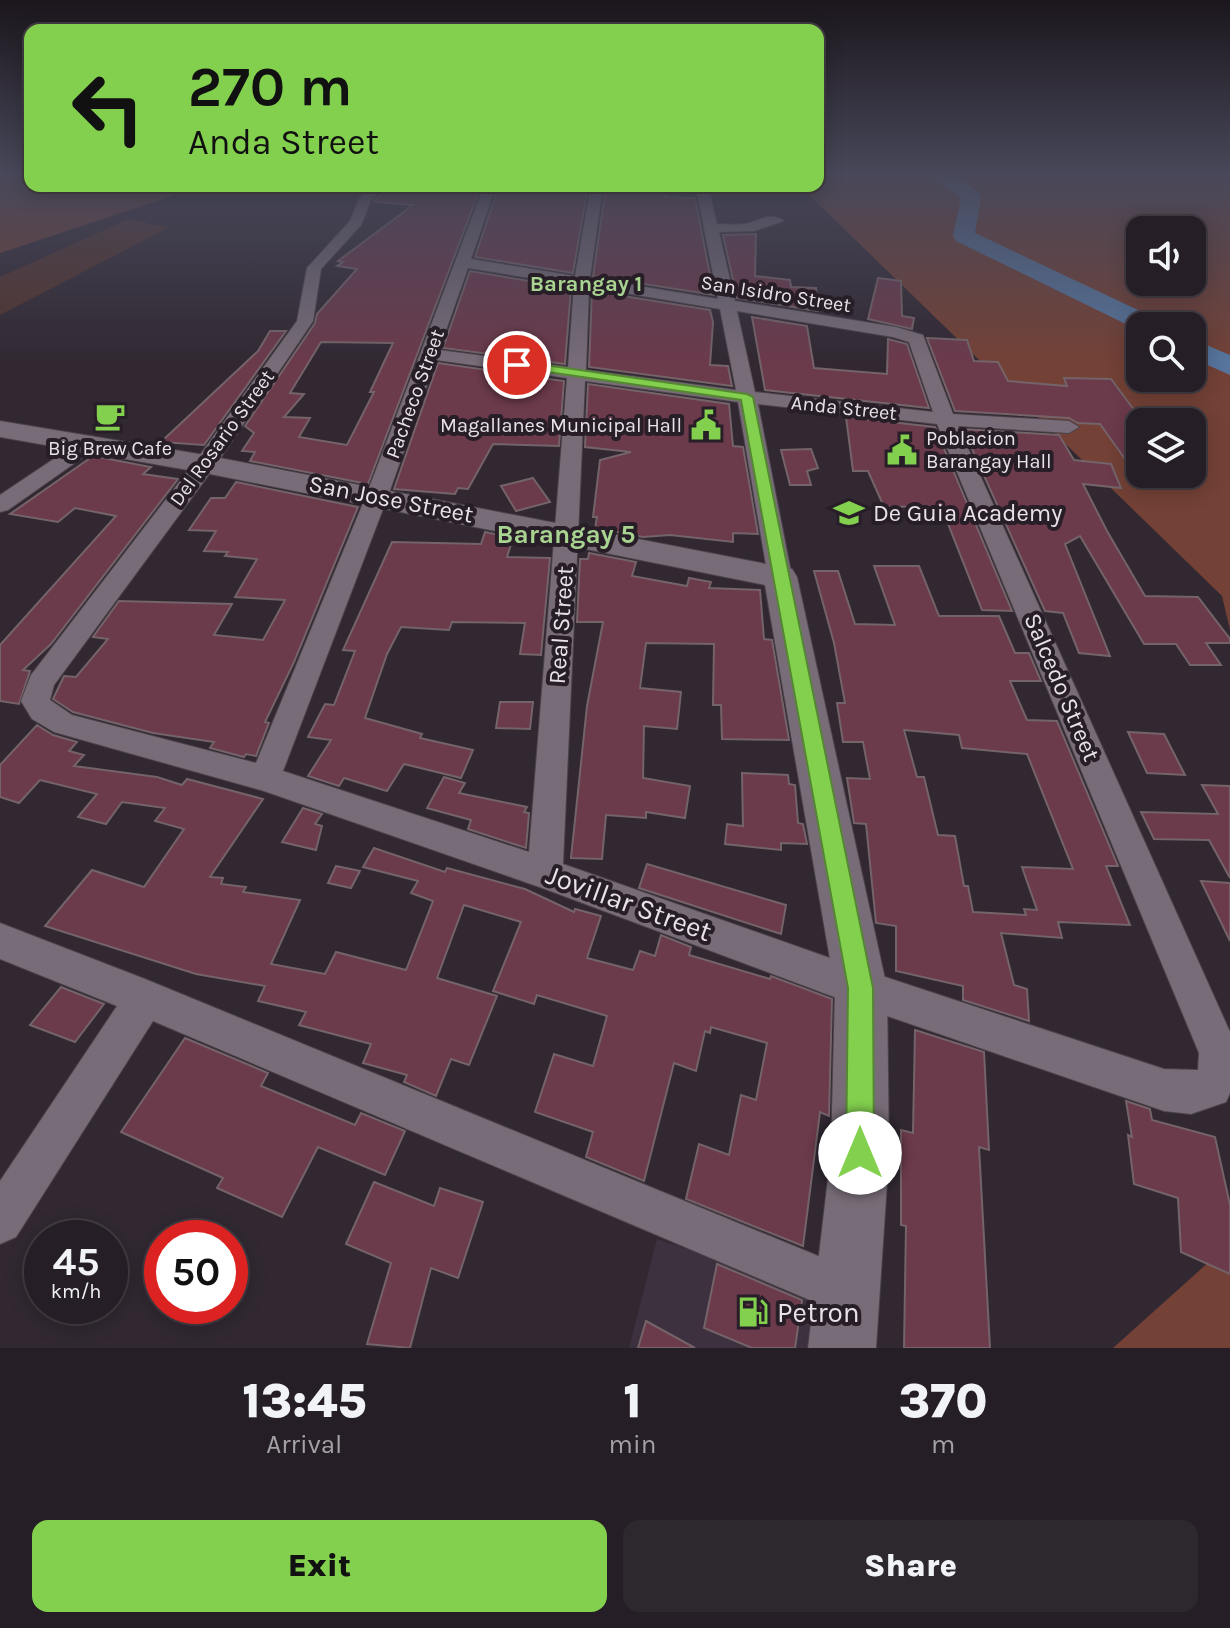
<!DOCTYPE html>
<style>
body{margin:0;font-family:Karla,sans-serif;background:#2d272e;color:#f1f3f6;height:100vh;display:flex;flex-direction:column;font-size:30px;white-space:nowrap}
*{box-sizing:border-box;margin:0}
p{font-size:26px;color:#a3a2a7}
.icon{flex:none;width:44px;height:44px;fill:none;stroke:currentColor;stroke-width:2;stroke-linecap:round;stroke-linejoin:round}
.map{position:relative;height:1348px;overflow:hidden}
.panel{display:flex;flex-direction:column;background:#251e26;flex:1}
.panel>*{flex:none}
.top-card{position:absolute;left:24px;top:24px;width:800px;height:168px;border-radius:16px;box-shadow:0 4px 20px #0003,0 0 0 2px #423c43;background:#83d04e;color:#111;overflow:hidden}
.buttons{position:absolute;left:1126px;top:216px;display:grid;gap:16px}
.buttons a{display:grid;place-items:center;width:80px;height:80px;border-radius:16px;background:#251e26;box-shadow:0 4px 20px #0003,0 0 0 2px #423c43;font-size:40px}
.speed{position:absolute;left:24px;top:1220px;display:flex;gap:16px;font-size:40px;font-weight:700;text-align:center}
.speed>*{display:grid;place-content:center;width:104px;height:104px;border-radius:50%;background:#251e26;box-shadow:0 4px 20px #0003,0 0 0 2px #423c43;line-height:1}
.speed small{font-size:20px;font-weight:400}
.speed .limit{border:12px solid #d22;background:#fff;color:#111}
.pin{position:absolute;display:grid;place-items:center;width:68px;height:68px;color:#fff;margin:-34px;border:4px solid #fff;border-radius:50%;box-shadow:0 2px 8px #0007}
.me{position:absolute;width:88px;margin:-44px;rotate:0deg;stroke-linejoin:round;filter:drop-shadow(0 0 6px #0008)}
.turn{display:flex;align-items:center;gap:28px;height:168px;padding:0 32px;font-size:36px}
.turn .icon{width:104px;height:104px;stroke-width:2.5}
.turn b{display:block;font-size:56px;line-height:68px}
.eta{display:flex;justify-content:space-evenly;align-items:center;height:136px;text-align:center}
.eta b{font-size:48px;font-weight:800;line-height:56px}
.button{display:flex;gap:16px;margin-top:auto;padding:16px 32px}
.button a{flex:1;height:92px;border-radius:16px;background:#83d04e;color:#111;font-size:32px;font-weight:800;line-height:92px;text-align:center}
.button a+a{background:#2d272e;color:#f1f3f6}
.map>svg:first-child{display:block}
.built{fill:#3e313f}
.green{fill:#51332c}
.forest{fill:#734136;fill-rule:evenodd}
.lines{fill:none;stroke-linecap:round;stroke-linejoin:round}
.river{fill:#57759d;fill-rule:evenodd}
.building{fill:#6b3a4b;stroke:#746368;stroke-width:2;fill-rule:evenodd}
.street-casing{stroke:#4b434c;stroke-width:2}
.secondary-casing{stroke:#4b434c;stroke-width:2}
.street{fill:#776c77;fill-rule:evenodd}
.secondary{fill:#776c77;fill-rule:evenodd}
.route{fill:#83d04e;stroke:#558733;stroke-width:2}
.labels{text-anchor:middle;dominant-baseline:central;stroke-width:8;stroke-linejoin:round;paint-order:stroke}
.far-street-label{font-size:20px;fill:#e9e3e9;stroke:#271e28}
.far-poi-label{font-size:20px;fill:#e9e3e9;stroke:#271e28;text-anchor:end}
.far-neighbourhood-label{font-size:22px;font-weight:bold;fill:#a8d390;stroke:#271e28}
.street-label{font-size:24px;fill:#e9e3e9;stroke:#271e28}
.poi-label{font-size:24px;fill:#e9e3e9;stroke:#271e28;text-anchor:start}
.neighbourhood-label{font-size:26px;font-weight:bold;fill:#a8d390;stroke:#271e28}
.near-street-label{font-size:28px;fill:#e9e3e9;stroke:#271e28}
.near-poi-label{font-size:28px;fill:#e9e3e9;stroke:#271e28;text-anchor:start}
</style>
<div class="map">
<svg width="1230" height="1348" viewBox="0 0 1230 1348">
<rect width="100%" height="100%" fill="#312832"/>
<path class="built" d="M657,1239L816,1293L810,1348H629Z"/>
<path class="green" d="M129,219L168,228L0,315V277Z"/>
<g class="forest">
<path d="M0,174H30V186H183L172,196L0,253Z"/>
<path d="M818,174H1230V630L1222,596L800,186H818ZM1140,230H1192V282H1140ZM1140,326H1192V378H1140ZM1140,422H1192V474H1140Z"/>
<path d="M1230,1243V1348H1113Z"/>
</g>
<g class="lines">
<g class="river">
<path d="M928,174H950L978,192L981,196L975,233L1159,320L1163,326H1140V331L956,241L953,236L961,198Z"/>
<path d="M1192,339L1230,355V375L1192,358Z"/>
</g>
</g>
<g class="building">
<path d="M388,186H481L368,484L250,461L255,452L242,451L254,433L245,426L315,323L317,314L357,269L337,266L343,262L338,261L413,205L374,202ZM321,342L393,343L370,392H374L347,445L299,437L310,418L284,417L304,394L290,393Z"/>
<path d="M499,186H588L573,273L475,257Z"/>
<path d="M606,186H672L665,197L695,198L714,295L593,276Z"/>
<path d="M756,234L755,276L790,280L791,287L816,288L818,311L737,298L723,235Z"/>
<path d="M470,271L571,288L565,364L443,348Z"/>
<path d="M878,278L901,281L902,316L914,318L912,329L868,319Z"/>
<path d="M592,291L710,310L713,322L710,365L728,366L732,386L589,367Z"/>
<path d="M752,317L807,326L814,368L887,374L888,339L907,344L929,408L765,390Z"/>
<path d="M270,331H286L204,445L161,442L258,351Z"/>
<path d="M927,338L967,340L974,361L998,362L1008,381L1067,386L1064,378L1111,379L1140,418V480L1100,424L1078,423L1069,418L955,411Z"/>
<path d="M438,363L564,381L559,446L493,444L468,489L458,488L455,494L394,489Z"/>
<path d="M588,384L729,404L733,446L743,447L758,534L733,533V542L670,535L643,537L595,528L597,517H593L600,460L631,452L585,447Z"/>
<path d="M846,417L935,427L1012,611L982,610L941,506L884,507L868,471H853Z"/>
<path d="M963,429L1059,435L1074,460L1111,464L1121,488L1083,484L1107,531L1145,596L1198,597L1230,639V643H1206L1221,665H1190L1176,644H1144L1080,536L1065,544L1110,656L1079,653L1063,613L1045,611Z"/>
<path d="M811,449L818,468L807,471L811,485H790L781,450Z"/>
<path d="M93,456L151,467L143,474L178,479L51,644L23,670L30,671L19,704L0,701V645L116,516L75,508L58,522L10,514Z"/>
<path d="M533,478L550,502L516,511L501,486Z"/>
<path d="M236,482L358,507L294,662L265,722L269,723L256,756L246,754L244,757L210,748L214,742L153,733L73,712L53,699L64,676L76,677L108,639L93,637L119,601L232,604L214,635L263,640L285,600L235,597L257,559L225,556L228,552L204,551L216,531L189,530L211,498H225Z"/>
<path d="M485,532L513,538L507,557L550,558L541,655L520,654L525,623L452,622L449,630L401,627L387,654L365,718L422,734L420,738L473,750L461,778L404,764L387,791L344,778L339,786L308,776L331,740L308,737L325,704L334,705L355,651L343,650L392,542L481,544Z"/>
<path d="M589,553L636,562L632,576L687,586L689,578L711,582L709,588L760,590L764,639L772,640L789,740L722,739L721,705H713L714,644L646,643L640,688L681,692L677,729L644,726L643,778L690,786L685,818L646,812V818L606,815L602,859L571,858L587,706L603,622H577L580,559H588Z"/>
<path d="M874,566H919L939,616H999L1015,653H1029L1041,681H1010L1027,720L1057,721L1118,866H1106L1130,925L1058,922L1062,938L1001,933L1014,985L1027,989L1029,1021L963,1000V986L896,971V926L876,923L866,824L854,823L847,778L870,779L863,742H843L837,703H845L834,643L814,571H838L855,624L895,625ZM904,730L959,735L962,748L1027,754L1073,869L1022,867L1037,910L1024,909L1026,915L973,912L968,886H964L955,836L938,835L924,777H917Z"/>
<path d="M500,702H533L530,729L496,728Z"/>
<path d="M37,725L53,735L77,742L69,751L84,755L74,766L157,777L182,785L187,779L263,799L210,877L223,878L221,884L246,887L243,892L300,900L271,964L325,974L336,952L406,970L433,901L411,893L418,881L363,867L374,848L445,872L447,868L525,889L574,912L575,909L601,916L587,958L633,970L640,951L655,956L661,935L691,947L689,955L770,979L771,976L832,999L829,1116L820,1112L803,1246L686,1199L699,1144L729,1155L741,1095L756,1100L767,1043L711,1027L710,1033L705,1031L696,1071L674,1063L644,1181L586,1157L593,1132L535,1112L554,1054L593,1066L607,1016L537,995L534,1004L493,991L521,922L464,905L437,978L497,996L469,1065L451,1059L436,1096L404,1082L407,1075L363,1063L371,1044L299,1025L306,1012L258,1001L265,986L196,974L45,926L92,870L144,887L184,829L155,821L165,808L122,802L106,824L78,817L97,794L40,780L19,803L0,797V765Z"/>
<path d="M1128,732L1164,734L1185,775L1147,773Z"/>
<path d="M742,773L788,775L789,784L795,785L798,823L803,824L807,844L781,843V850L725,844L727,824L743,826Z"/>
<path d="M444,777L465,783L459,793L527,807L524,812L529,813L526,848L468,829L471,820L427,808Z"/>
<path d="M1202,785L1230,786V878L1209,840L1154,839L1141,812L1218,814Z"/>
<path d="M303,808L322,814L315,824L322,826L316,850L282,842Z"/>
<path d="M647,864L786,905L781,934L639,888Z"/>
<path d="M336,866L360,871L351,888L328,883Z"/>
<path d="M1201,881L1230,883V941Z"/>
<path d="M61,987L104,1004L75,1042L30,1025Z"/>
<path d="M915,1030L984,1052L989,1150L979,1147L990,1348H904L906,1226L901,1225V1130L913,1133Z"/>
<path d="M185,1038L268,1073L261,1086L355,1125L361,1113L405,1131L385,1175L318,1147L282,1217L217,1188L223,1178L121,1132Z"/>
<path d="M1126,1101L1150,1109L1152,1120L1215,1137L1230,1205V1274L1181,1252L1178,1198L1134,1184L1128,1135L1132,1137Z"/>
<path d="M374,1182L434,1206L440,1188L483,1202L458,1278L431,1268L410,1348L367,1344L391,1263L346,1244Z"/>
<path d="M717,1264L802,1300L795,1348H752L704,1328Z"/>
<path d="M646,1321L695,1348H638Z"/>
</g>
<g class="lines">
<g class="street-casing">
<g id="street">
<path d="M316,186H385L371,200L361,225L321,269L313,321L213,469L54,685L50,700L72,715L256,763L366,496L484,186H496L471,259L575,276L591,186H603L590,278L718,299L697,193L684,186H701L709,191L717,224C727,224 742,226 752,222C763,218 773,213 784,221L754,231L719,232L735,301L896,327L923,335L953,414L1069,421L1079,427L1069,433L958,426L1230,1032V1093L1226,1102L1191,1114L1164,1111L861,1007L545,889L264,791L54,732L32,719L21,701L31,675L197,459L297,321L307,268L350,221L359,199L366,191L322,190ZM468,268L574,285L568,367L439,350ZM589,287L720,309L736,390L586,370ZM737,311L893,337L909,342L933,412L755,392ZM436,360L567,378L529,852L283,771L388,496ZM585,381L738,402L768,577L771,583L780,585L789,583L792,577L758,404L937,424L1199,1053L1198,1070L1164,1069L861,969L563,864Z"/>
<path d="M92,436L102,442L99,446L8,510L0,512V495L85,438Z"/>
<path d="M0,923L145,979L862,1274L869,1291L862,1308L845,1315L153,1021L16,1237L0,1244V1181L117,1006L0,959Z"/>
</g>
</g>
<g class="secondary-casing">
<path id="secondary" d="M0,421L205,455L792,569L797,577L887,988L889,1153L876,1348H808L831,1153L835,988L765,585L205,473L0,437Z"/>
</g>
<use href="#street" class="street"/>
<use href="#secondary" class="secondary"/>
</g>
<linearGradient id="sky" x2="0" y2="1"><stop stop-color="#1b161c"/><stop offset="0.48" stop-color="#48485a"/><stop offset="1" stop-color="#48485a" stop-opacity="0"/></linearGradient>
<rect width="1230" height="363" fill="url(#sky)"/>
<path class="route" d="M517,361L747,394L753,397L873,988L874,1153L870,1163L860,1168L850,1163L846,1153L848,988L741,400L513,367L512,365Z"/>
<defs>
<g id="cafe-bare" transform="scale(2.4)"><path d="M-5.5-4.5H6V0H3Q3 3.5 0 3.5H-2.5Q-5.5 3.5-5.5 0ZM3-3.2v2h1.7v-2ZM-6 4.5H4V6H-6Z" fill="#83d04e" stroke="#271e28" stroke-width="2.5" paint-order="stroke"/></g>
<g id="civic-bare" transform="scale(2.4)"><path d="M-.6-6.5H3V-4.5H.6V-3L4-1V1h2V6H-6V1h2V-1L-.6-3ZM-1.2 2.5V6h2.4V2.5Z" fill="#83d04e" stroke="#271e28" stroke-width="2.5" paint-order="stroke"/></g>
<g id="school-bare" transform="scale(2.4)"><path d="M0-5L7-2L0 1L-7-2ZM-4 1L0 2.5L4 1V4Q0 6-4 4Z" fill="#83d04e" stroke="#271e28" stroke-width="2.5" paint-order="stroke"/></g>
<g id="fuel-bare" transform="scale(2.4)"><path d="M-5.5-6h7V0h2V4h1.3V-2.5L3-4.5l.8-.8L6-3V5H2.5V1h-1V6h-7ZM-4.2-4.7v3.2H.2V-4.7Z" fill="#83d04e" stroke="#271e28" stroke-width="2.5" paint-order="stroke"/></g>
</defs>
<g fill-rule="evenodd">
<use href="#cafe-bare" x="110" y="416"/>
<use href="#civic-bare" x="706" y="425"/>
<use href="#civic-bare" x="902" y="450"/>
<use href="#school-bare" x="849" y="513"/>
<use href="#fuel-bare" x="753" y="1312"/>
</g>
<g class="labels">
<g class="far-street-label">
<text transform="translate(776 294) rotate(9)">San Isidro Street</text>
<text transform="translate(415 394) rotate(-70)">Pacheco Street</text>
<text transform="translate(844 408) rotate(6)">Anda Street</text>
<text transform="translate(222 438) rotate(-54)">Del Rosario Street</text>
</g>
<g class="far-poi-label">
<text x="682" y="425">Magallanes Municipal Hall</text>
<text x="926" y="438" text-anchor="start">Poblacion<tspan x="926" dy="23">Barangay Hall</tspan></text>
<text x="110" y="448" text-anchor="middle">Big Brew Cafe</text>
</g>
<g class="far-neighbourhood-label">
<text x="586" y="284">Barangay 1</text>
</g>
<g class="street-label">
<text transform="translate(391 499) rotate(11)">San Jose Street</text>
<text transform="translate(561 625) rotate(-86)">Real Street</text>
<text transform="translate(1062 687) rotate(67)">Salcedo Street</text>
</g>
<g class="poi-label">
<text x="873" y="513">De Guia Academy</text>
</g>
<g class="neighbourhood-label">
<text x="566" y="534">Barangay 5</text>
</g>
<g class="near-street-label">
<text transform="translate(629 903) rotate(20)">Jovillar Street</text>
</g>
<g class="near-poi-label">
<text x="777" y="1312">Petron</text>
</g>
</g>
</svg>
<div class="buttons">
<a><svg class="icon" aria-label="sound" viewBox="0 0 24 24"><path d="M4 9h4l5-4v14l-5-4H4zM17 9q2 3 0 6"/></svg></a>
<a><svg class="icon" aria-label="search" viewBox="0 0 24 24"><circle cx="10" cy="10" r="6"/><path d="M15 15l6 6"/></svg></a>
<a><svg class="icon" aria-label="layers" viewBox="0 0 24 24"><path d="M12 4l9 5-9 5-9-5zM3 14l9 5 9-5"/></svg></a>
</div>
<div class="speed"><div>45<small>km/h</small></div><div class="limit">50</div></div>
<div class="pin" style="left:517px;top:365px;background:#d93025"><svg class="icon" aria-label="arrive" viewBox="0 0 24 24"><path d="M6 21V4h12l-3 4 3 4H6"/></svg></div>
<svg class="me" style="left:860px;top:1153px" viewBox="-20 -20 40 40"><circle r="19" fill="#fff"/><path d="M0-13L10 11 0 6-10 11z" fill="#83d04e"/></svg>
<div class="top-card">
<div class="turn"><svg class="icon" aria-label="left" viewBox="0 0 24 24"><path d="M17 20v-9H6M10 6l-5 5 5 5"/></svg><div><b>270 m</b>Anda Street</div></div>
</div>
</div>
<section class="panel">
<div class="eta">
<div><b>13:45</b><p>Arrival</p></div>
<div><b>1</b><p>min</p></div>
<div><b>370</b><p>m</p></div>
</div>
<div class="button"><a>Exit</a><a>Share</a></div>
</section>
